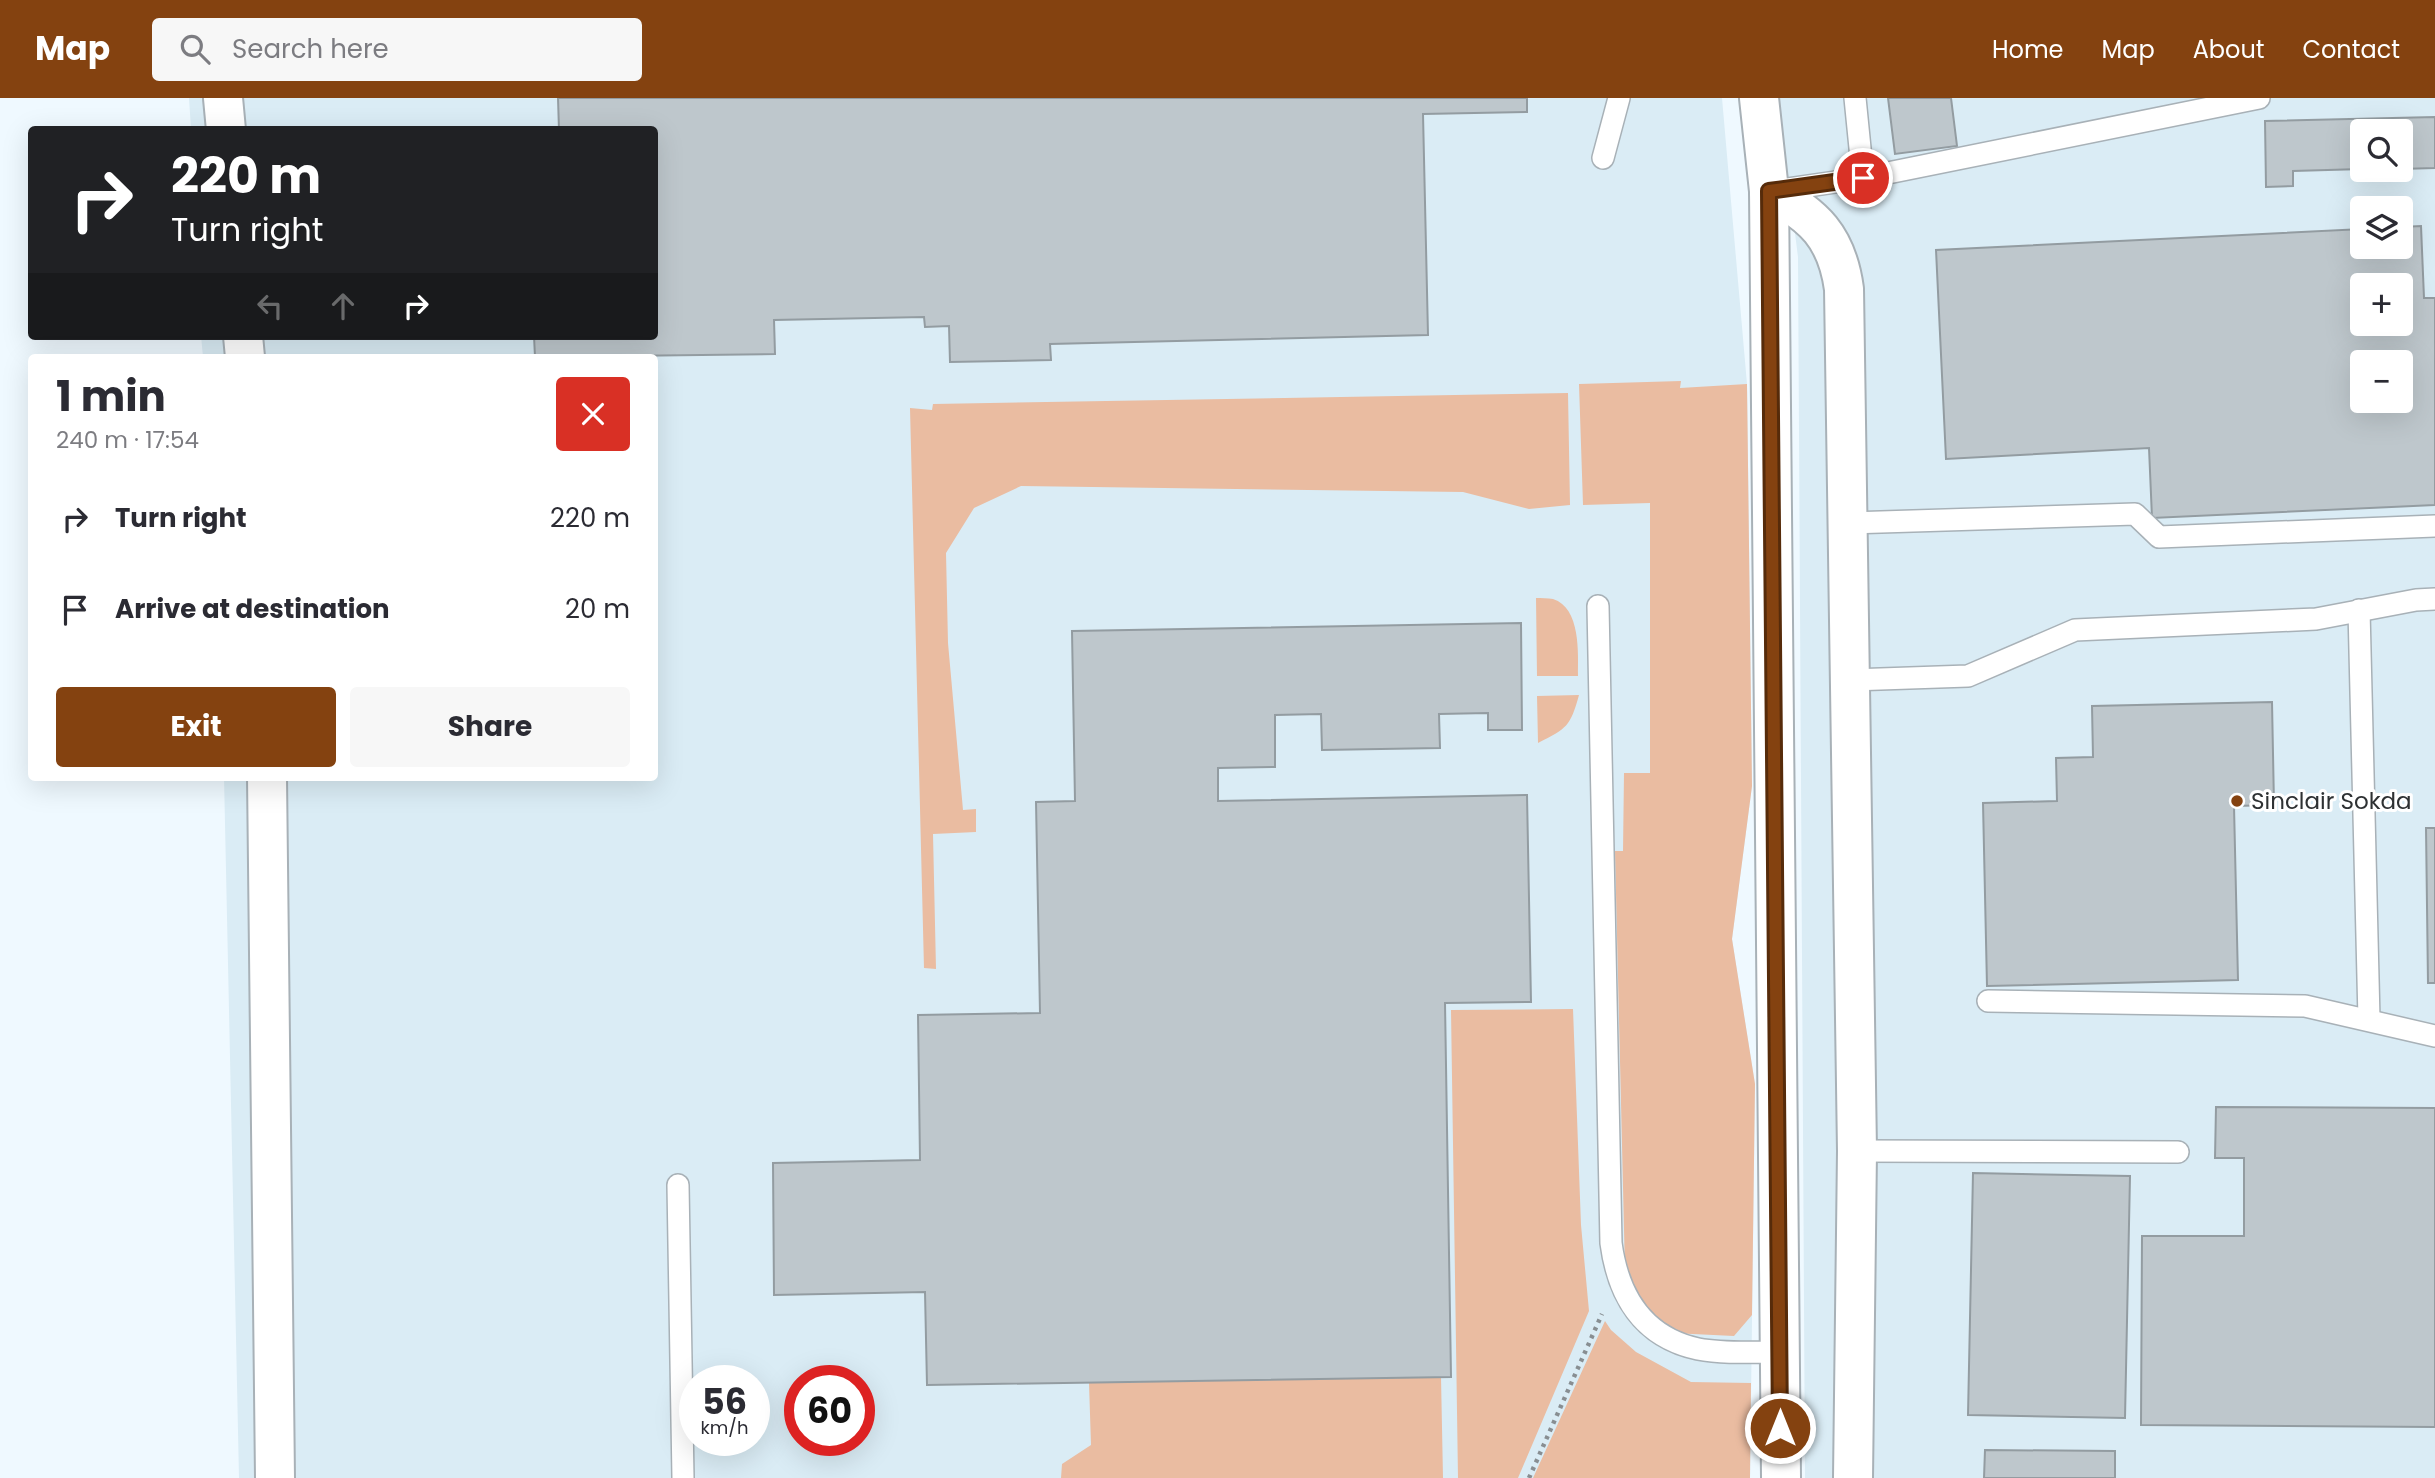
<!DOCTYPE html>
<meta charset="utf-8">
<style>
body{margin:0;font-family:Poppins,sans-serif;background:#f7f7f7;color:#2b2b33;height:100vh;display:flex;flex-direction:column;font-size:26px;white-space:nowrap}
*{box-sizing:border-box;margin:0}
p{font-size:23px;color:#7c7c81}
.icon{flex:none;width:38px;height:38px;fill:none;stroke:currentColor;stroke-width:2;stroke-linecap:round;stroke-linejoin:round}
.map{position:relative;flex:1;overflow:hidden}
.details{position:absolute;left:28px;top:256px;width:630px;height:427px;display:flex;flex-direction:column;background:#fff;border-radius:7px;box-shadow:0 7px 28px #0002}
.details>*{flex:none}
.hud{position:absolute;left:28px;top:28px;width:630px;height:214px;border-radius:7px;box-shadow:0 7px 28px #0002;background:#202124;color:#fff;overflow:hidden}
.buttons{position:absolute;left:2350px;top:21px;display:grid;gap:14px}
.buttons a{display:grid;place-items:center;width:63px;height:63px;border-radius:7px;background:#fff;box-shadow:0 7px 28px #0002;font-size:35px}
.speed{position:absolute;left:679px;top:1267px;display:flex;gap:14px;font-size:35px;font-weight:700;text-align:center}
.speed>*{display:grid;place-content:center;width:91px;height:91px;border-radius:50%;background:#fff;box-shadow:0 7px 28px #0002;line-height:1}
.speed small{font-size:18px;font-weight:400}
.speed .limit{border:10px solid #d22;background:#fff;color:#111}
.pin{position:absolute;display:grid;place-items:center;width:60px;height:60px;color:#fff;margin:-30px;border:4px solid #fff;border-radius:50%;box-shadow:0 2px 7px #0007}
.me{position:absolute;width:77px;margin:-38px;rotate:0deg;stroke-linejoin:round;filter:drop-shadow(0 0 5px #0008)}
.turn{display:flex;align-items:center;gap:24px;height:147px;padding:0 28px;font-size:32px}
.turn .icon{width:91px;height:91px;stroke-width:2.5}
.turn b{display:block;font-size:49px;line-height:60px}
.lanes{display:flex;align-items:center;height:66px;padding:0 28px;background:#0003;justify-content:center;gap:35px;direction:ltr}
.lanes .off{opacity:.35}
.round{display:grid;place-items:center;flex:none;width:74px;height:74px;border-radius:7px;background:#f7f7f7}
.head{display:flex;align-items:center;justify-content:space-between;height:119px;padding:0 28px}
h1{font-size:42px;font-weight:700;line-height:52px}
.button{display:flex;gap:14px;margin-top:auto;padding:14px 28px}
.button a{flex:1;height:80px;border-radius:7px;background:#844210;color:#fff;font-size:28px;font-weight:700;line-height:80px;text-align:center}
.button a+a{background:#f7f7f7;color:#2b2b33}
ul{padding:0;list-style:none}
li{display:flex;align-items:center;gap:21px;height:91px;padding:0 28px}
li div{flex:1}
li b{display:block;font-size:26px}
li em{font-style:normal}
header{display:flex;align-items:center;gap:42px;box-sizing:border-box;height:98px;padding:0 35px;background:#844210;color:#fff}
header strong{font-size:33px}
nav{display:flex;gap:38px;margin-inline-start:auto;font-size:24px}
.search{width:490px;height:63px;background:#f7f7f7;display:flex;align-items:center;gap:18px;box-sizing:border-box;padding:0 24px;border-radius:7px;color:#7c7c81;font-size:26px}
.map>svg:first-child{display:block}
.built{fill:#daecf5;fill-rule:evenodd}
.green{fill:#eabca1}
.building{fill:#bec7cc;stroke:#939ca1;stroke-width:2;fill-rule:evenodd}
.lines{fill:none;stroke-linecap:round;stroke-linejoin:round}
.lane-casing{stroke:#a8b1b7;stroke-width:24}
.street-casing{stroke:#a8b1b7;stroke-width:42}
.primary-casing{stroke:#a8b1b7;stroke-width:42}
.path{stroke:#888e92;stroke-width:4.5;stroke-dasharray:3.5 5;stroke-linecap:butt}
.lane{stroke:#fff;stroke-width:21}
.street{stroke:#fff;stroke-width:38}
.primary{stroke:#fff;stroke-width:38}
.route-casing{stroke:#562b0a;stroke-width:18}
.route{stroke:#844210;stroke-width:12}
.poi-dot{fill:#844210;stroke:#fff;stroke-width:2.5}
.labels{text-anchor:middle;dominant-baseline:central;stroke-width:6;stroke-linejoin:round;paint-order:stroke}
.poi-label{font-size:23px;fill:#2e3133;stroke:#fff;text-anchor:start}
</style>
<header>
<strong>Map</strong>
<div class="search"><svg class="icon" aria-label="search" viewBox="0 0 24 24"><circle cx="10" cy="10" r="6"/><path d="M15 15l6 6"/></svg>Search here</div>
<nav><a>Home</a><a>Map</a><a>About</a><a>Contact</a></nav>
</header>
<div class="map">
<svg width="2435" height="1380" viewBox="0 0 2435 1380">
<rect width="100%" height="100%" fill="#eff9ff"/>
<g class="built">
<path d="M189,0H1722L1747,286L1752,688L1732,841L1755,986L1750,1380H239L224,679H654V259H203L201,238H654V32L191,31ZM695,1283H754V1342H695ZM800,1283H859V1342H800Z"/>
<path d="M1778,0H2435V1380H1805L1798,159ZM2362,33H2401V72H2362ZM2362,110H2401V149H2362ZM2362,187H2401V226H2362ZM2362,264H2401V303H2362Z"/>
</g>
<g class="green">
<path d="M1681,283L1680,290L1747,286L1752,688L1732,841L1755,986L1752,1217L1734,1238L1672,1235L1641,1206L1625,1173L1615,753H1623L1624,675H1650V405L1583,407L1579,286Z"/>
<path d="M1568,295L1570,407L1529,411L1463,394L1021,388L974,410L946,455L948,545L963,712L976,711V734L933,736L936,871L924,870L910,310L932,312L933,306Z"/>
<path d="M1536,500C1541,500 1548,500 1553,501C1581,510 1578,555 1578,578H1537Z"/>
<path d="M1579,597C1570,629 1567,630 1538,645L1537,598Z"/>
<path d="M1573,911L1581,1127L1589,1213L1518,1380H1458L1451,912Z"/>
<path d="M1605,1223L1611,1232L1636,1254L1691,1284L1751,1285L1750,1380H1533Z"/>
<path d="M1441,1279L1443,1380H1061L1062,1366L1091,1347L1089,1285Z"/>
</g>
<g class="building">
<path d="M558,0H1527V14L1423,16L1428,237L1050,246L1051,262L950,264L949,228L925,229L924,219L774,222L775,256L535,259L534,238H654V32H559Z"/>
<path d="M1888,0H1951L1957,48L1895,56Z"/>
<path d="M2435,19V70L2401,71V33H2362V71L2293,73V88L2266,89L2265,23Z"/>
<path d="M2421,128L2424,200H2435V407L2152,420L2149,350L1946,361L1936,152L2362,131V149H2401V129ZM2362,187H2401V226H2362ZM2362,264H2401V303H2362Z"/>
<path d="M1521,525L1522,632H1488V615L1439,616L1440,650L1322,652L1321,616L1275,617V669L1218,670V703L1527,697L1531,904L1445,905L1451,1279L927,1287L925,1194L774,1197L773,1065L920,1062L918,917L1040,915L1036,704L1075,703L1072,533Z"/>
<path d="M2272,604L2274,707L2234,708L2238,882L1987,888L1983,705L2057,703L2056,660L2093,659L2092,608Z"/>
<path d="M2426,730H2435V885H2428Z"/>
<path d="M2216,1009L2435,1010V1329L2141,1327L2142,1138H2244V1060H2215Z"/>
<path d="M1973,1075L2130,1078L2125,1320L1968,1317Z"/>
<path d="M1985,1352L2115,1353V1380H1984Z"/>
</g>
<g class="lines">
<g class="lane-casing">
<g id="lane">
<path d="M1855,0L1863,80"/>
<path d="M1603,60L1619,0"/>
<path d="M1774,93L1863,80L2259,0"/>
<path d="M1849,425L2135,416L2159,439L2435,428"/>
<path d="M1598,508L1611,1145C1618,1197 1642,1239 1698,1251C1724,1256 1753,1254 1780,1254"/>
<path d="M2359,512L2369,921"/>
<path d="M1851,582L1968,578L2075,532L2316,521L2416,502L2435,501"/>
<path d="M1988,903L2305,908L2435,938"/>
<path d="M1857,1053L2178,1054"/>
<path d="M678,1087L683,1380"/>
</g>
</g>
<g class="street-casing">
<g id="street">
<path d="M223,0L226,32"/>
<path d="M1769,93C1814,117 1837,139 1844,191L1857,1053L1853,1380"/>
<path d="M243,238L245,259"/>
<path d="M267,679L275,1380"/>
</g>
</g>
<g class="primary-casing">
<path id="primary" d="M1759,0L1769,93L1781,1380"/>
</g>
<path class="path" d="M1529,1380L1602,1216"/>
<use href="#lane" class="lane"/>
<use href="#street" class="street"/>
<use href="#primary" class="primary"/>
</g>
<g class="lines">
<g class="route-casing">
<path id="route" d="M1780,1330L1769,93L1863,80"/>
</g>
<use href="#route" class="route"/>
</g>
<circle class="poi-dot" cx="2237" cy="703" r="7"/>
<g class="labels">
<g class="poi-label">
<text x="2251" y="703">Sinclair Sokda</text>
</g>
</g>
</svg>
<div class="buttons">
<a><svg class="icon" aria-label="search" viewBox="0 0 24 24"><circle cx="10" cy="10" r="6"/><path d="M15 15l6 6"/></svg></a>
<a><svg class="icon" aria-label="layers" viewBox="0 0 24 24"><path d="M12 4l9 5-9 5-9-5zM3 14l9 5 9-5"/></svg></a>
<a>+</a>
<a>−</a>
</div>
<div class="speed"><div>56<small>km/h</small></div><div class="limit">60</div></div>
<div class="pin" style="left:1863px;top:80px;background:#d93025"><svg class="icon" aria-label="arrive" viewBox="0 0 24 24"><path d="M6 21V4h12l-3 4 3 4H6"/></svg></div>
<svg class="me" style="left:1780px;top:1330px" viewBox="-20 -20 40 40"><circle r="17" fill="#844210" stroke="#fff" stroke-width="3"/><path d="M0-11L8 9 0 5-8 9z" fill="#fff"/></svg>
<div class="hud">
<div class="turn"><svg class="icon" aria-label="right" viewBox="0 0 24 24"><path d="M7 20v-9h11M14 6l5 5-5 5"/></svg><div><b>220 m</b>Turn right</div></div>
<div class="lanes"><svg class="icon off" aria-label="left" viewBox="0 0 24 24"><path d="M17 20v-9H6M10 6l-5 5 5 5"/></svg><svg class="icon off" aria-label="ahead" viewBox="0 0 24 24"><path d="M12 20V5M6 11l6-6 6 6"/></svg><svg class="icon" aria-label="right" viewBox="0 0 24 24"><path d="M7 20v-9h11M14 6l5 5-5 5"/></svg></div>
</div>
<section class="details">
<div class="head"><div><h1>1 min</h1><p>240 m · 17:54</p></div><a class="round" style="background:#d93025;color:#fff"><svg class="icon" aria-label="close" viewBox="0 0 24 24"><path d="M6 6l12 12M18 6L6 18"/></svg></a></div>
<ul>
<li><svg class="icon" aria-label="right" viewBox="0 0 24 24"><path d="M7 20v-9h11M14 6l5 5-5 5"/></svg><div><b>Turn right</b></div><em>220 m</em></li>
<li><svg class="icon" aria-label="arrive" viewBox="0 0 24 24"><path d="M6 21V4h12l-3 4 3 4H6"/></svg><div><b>Arrive at destination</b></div><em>20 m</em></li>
</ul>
<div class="button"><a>Exit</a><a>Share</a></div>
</section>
</div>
